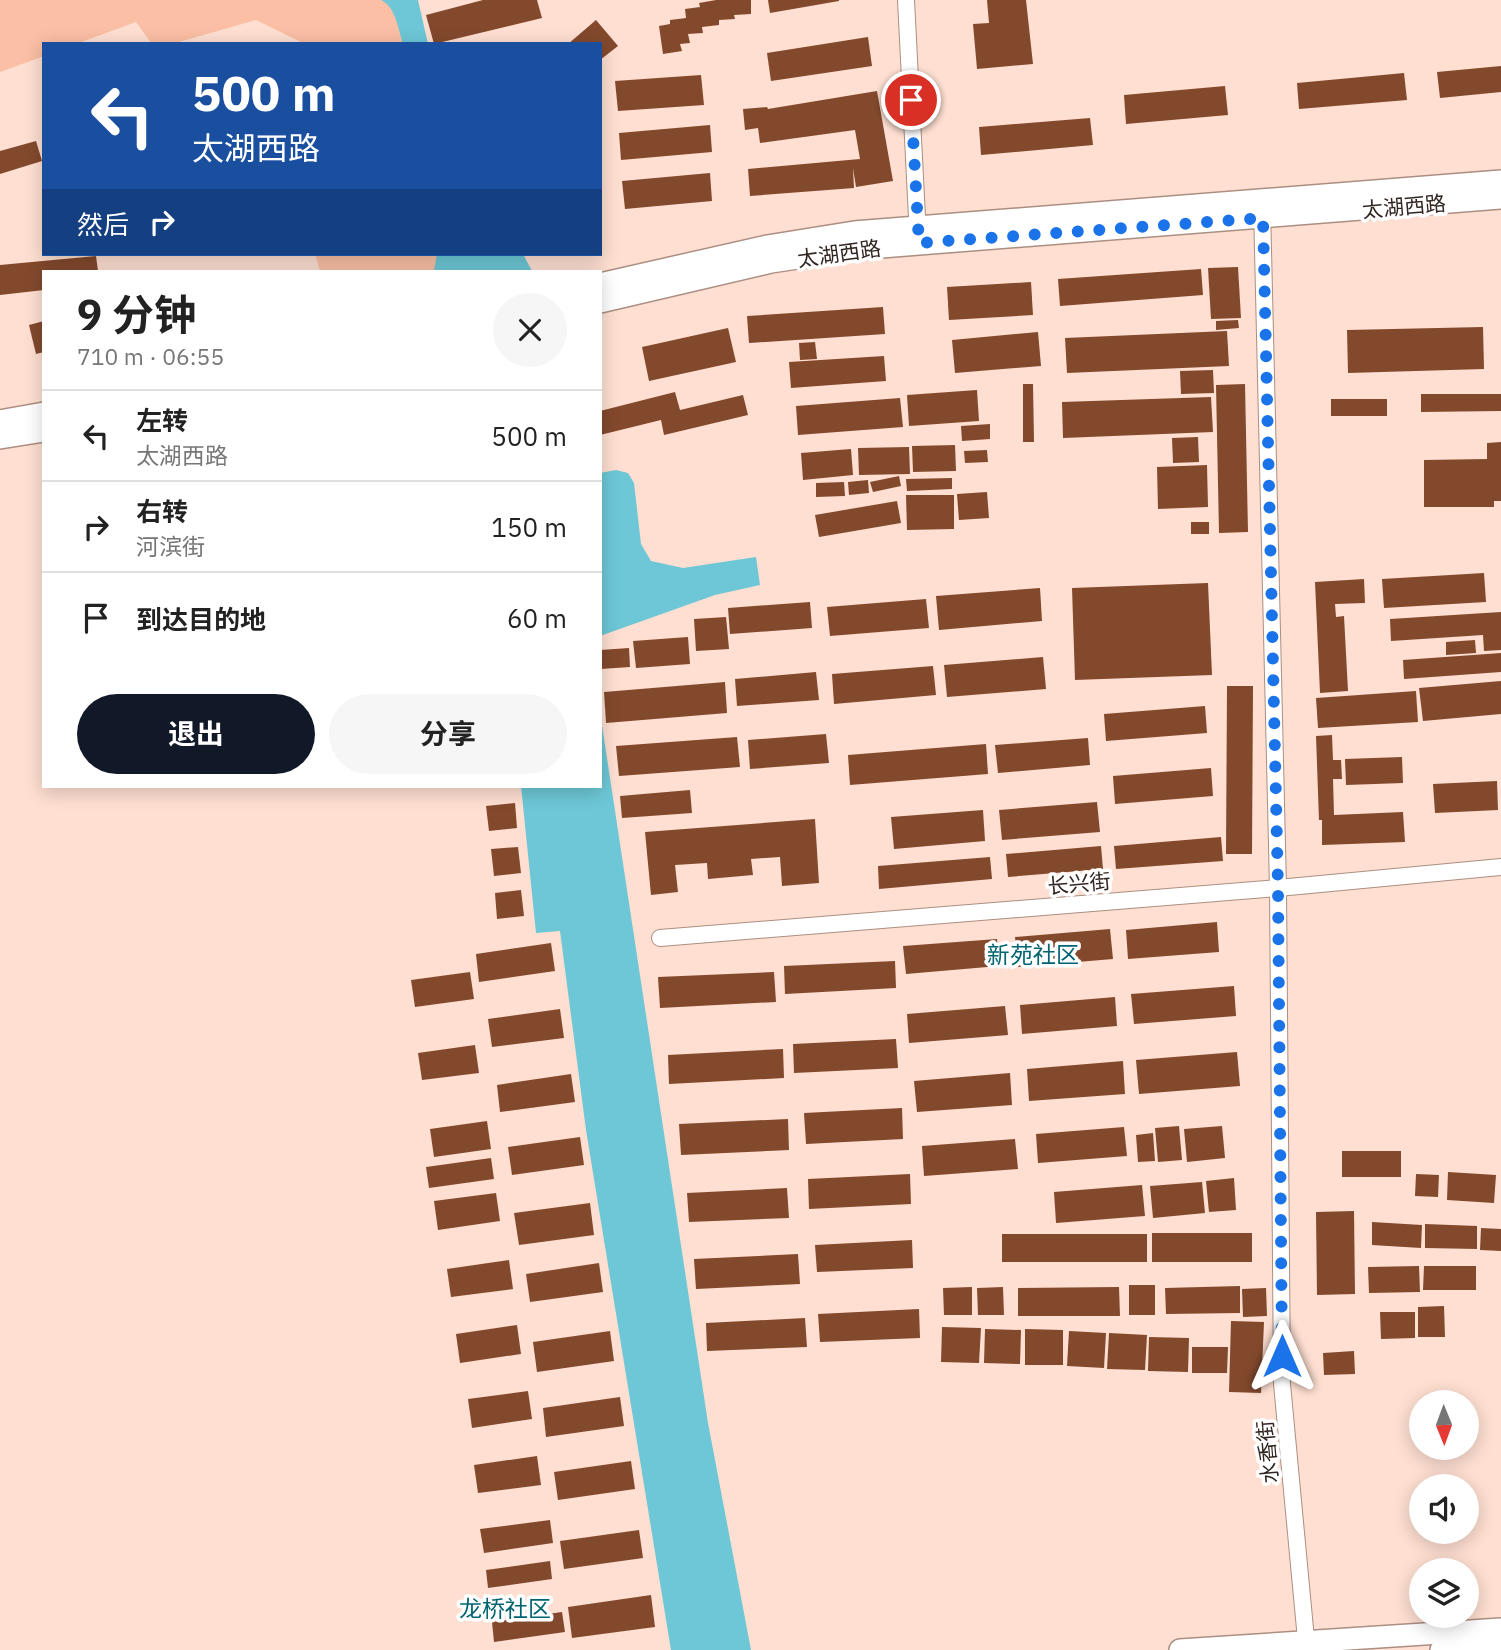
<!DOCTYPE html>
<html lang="zh">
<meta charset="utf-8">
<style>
body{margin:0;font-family:"IBM Plex Sans","Noto Sans SC",sans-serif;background:#f6f6f6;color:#222;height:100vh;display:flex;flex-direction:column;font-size:26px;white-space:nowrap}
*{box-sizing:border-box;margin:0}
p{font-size:23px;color:#767676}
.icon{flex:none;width:38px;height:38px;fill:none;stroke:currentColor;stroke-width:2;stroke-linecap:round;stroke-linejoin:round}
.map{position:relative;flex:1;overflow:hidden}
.panel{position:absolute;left:42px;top:270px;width:560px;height:518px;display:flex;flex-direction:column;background:#fff;border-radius:0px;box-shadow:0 4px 18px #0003}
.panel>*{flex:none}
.guide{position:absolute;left:42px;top:42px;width:560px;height:214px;border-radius:0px;box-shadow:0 4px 18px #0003;background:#1a4fa0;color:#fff;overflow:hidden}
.needle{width:46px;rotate:179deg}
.tools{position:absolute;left:1409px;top:1390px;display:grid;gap:14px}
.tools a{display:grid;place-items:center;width:70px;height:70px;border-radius:50%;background:#fff;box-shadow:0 4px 18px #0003;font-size:35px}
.pin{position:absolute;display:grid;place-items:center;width:60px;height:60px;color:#fff;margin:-30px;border:4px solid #fff;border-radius:50%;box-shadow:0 2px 7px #0007}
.me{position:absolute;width:77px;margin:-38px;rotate:0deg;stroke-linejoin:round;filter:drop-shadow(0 0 5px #0008)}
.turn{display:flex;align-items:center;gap:24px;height:147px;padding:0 35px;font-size:32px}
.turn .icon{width:91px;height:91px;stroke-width:2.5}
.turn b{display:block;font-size:49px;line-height:60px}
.then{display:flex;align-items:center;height:66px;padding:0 35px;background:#0003;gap:14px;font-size:26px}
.round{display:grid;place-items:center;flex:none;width:74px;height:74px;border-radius:37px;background:#f6f6f6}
.overview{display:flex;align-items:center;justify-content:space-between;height:119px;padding:0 35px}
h1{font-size:42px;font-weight:700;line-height:52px}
.cta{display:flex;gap:14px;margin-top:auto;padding:14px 35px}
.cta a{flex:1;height:80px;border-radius:42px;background:#111827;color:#fff;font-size:28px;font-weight:700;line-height:80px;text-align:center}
.cta a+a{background:#f6f6f6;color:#222}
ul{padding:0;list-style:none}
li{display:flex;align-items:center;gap:21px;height:91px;padding:0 35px;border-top:2px solid #e0e0e0}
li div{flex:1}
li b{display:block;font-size:26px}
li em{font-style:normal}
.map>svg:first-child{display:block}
.green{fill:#fabfa4}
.water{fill:#6dc7d6}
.building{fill:#83492d}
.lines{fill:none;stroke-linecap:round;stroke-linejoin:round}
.minor-casing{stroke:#ab8f82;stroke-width:18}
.major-casing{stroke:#ab8f82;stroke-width:24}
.minor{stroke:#fff;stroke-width:16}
.major{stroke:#fff;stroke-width:21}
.route{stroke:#1a73e8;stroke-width:12;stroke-dasharray:0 21.6}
.labels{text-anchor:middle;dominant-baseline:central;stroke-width:7;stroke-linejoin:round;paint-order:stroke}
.street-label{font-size:21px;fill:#312621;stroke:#fff}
.neighbourhood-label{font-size:23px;fill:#006470;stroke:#fff}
</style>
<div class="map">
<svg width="1501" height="1650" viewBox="0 0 1501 1650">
<rect width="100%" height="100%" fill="#fedfd1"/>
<g class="green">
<path d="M0,0H393L412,44H305L256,20L172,44H152L136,22L76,44H44V56L0,72Z"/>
<path d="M315,254H454L457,271H320Z"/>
</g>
<g class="water">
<path d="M381,0H418L428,44H403C398,29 396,7 381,0Z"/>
<path d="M437,254H523L532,271H434Z"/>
<path d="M616,470L628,473L634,483L641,544L651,561L683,568L756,557L760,585L715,595L600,636V473Z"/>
<path d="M600,712L708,1423L751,1650H671L586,1130L560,931L536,933L521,786H600Z"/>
</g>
<g class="building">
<path d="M483,0H537L542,18L434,44L426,15Z"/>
<path d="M716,0H751V14L734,15L735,19L719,20V25L702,27L703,33L688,34L690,43L680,44L682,51L663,54L659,26L670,24V20L686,18L685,9L700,7L699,3Z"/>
<path d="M768,0H839V1L770,13Z"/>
<path d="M987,0H1026L1033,64L977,69L973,24L989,23Z"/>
<path d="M596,20L618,46L600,60V44H568Z"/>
<path d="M868,37L872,66L771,81L767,53Z"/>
<path d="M1501,66V92L1440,98L1437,72Z"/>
<path d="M1404,73L1407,100L1299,109L1297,83Z"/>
<path d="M701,75L704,105L618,111L615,81Z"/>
<path d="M1225,86L1228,115L1126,124L1124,95Z"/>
<path d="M877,91L893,181L856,187L853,168L854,188L750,196L748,169L860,159L855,130L760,143L758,128L745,130L743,109L767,107L768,109Z"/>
<path d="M1090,118L1093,145L981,155L979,127Z"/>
<path d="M710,125L712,152L621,160L619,133Z"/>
<path d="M36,141L42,161L0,174V151Z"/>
<path d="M710,173L712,201L625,209L622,181Z"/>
<path d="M96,256L98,271H44V290L0,295V265Z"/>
<path d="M1238,267L1241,318L1211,319L1208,268Z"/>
<path d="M1201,269L1203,295L1060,306L1058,279Z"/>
<path d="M1031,282L1033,315L949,320L947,287Z"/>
<path d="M883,307L885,334L749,343L747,316Z"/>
<path d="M1238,320L1239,328L1216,330V321Z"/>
<path d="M44,321V352L36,354L29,325Z"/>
<path d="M1483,327L1484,369L1348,373L1347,330Z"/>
<path d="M728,328L736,362L649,381L642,347Z"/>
<path d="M1227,331L1229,366L1067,373L1065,338Z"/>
<path d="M1038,332L1041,366L955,373L952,340Z"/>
<path d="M815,342L817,359L800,360L799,343Z"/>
<path d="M884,356L886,381L791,388L789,362Z"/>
<path d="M1213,370L1214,393L1181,394L1180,371Z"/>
<path d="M1023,384H1033L1034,442H1023Z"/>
<path d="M1245,384L1248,532L1219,533L1216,385Z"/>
<path d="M977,390L979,421L909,426L907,395Z"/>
<path d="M675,392L680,410L743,395L748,415L664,435L661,420L600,435V411Z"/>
<path d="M1421,394H1501V411L1421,412Z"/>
<path d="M1211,397L1213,432L1063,438L1062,402Z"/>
<path d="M900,398L903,427L798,435L796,406Z"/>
<rect x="1331" y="399" width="56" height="17"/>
<path d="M990,424V439L962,441L961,426Z"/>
<path d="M1198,437L1199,462L1173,463L1172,438Z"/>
<path d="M1501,442V501H1494V507H1424V460L1487,459V443Z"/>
<path d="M955,445L956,471L913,472L912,446Z"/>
<path d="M909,447L910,474L859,475L858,448Z"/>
<path d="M851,449L853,475L803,480L801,453Z"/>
<path d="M987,450L988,462L965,463L964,451Z"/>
<path d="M1207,465L1208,507L1158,509L1157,467Z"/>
<path d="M899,476L901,486L873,492L870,482Z"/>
<path d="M952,478V489L907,491L906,479Z"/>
<path d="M868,480L869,493L849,495L848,482Z"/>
<path d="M844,482L845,496L816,497V483Z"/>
<path d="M987,492L989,518L959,520L957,494Z"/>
<path d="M906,495H954V529L907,530Z"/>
<path d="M897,501L901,523L819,537L815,515Z"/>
<rect x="1191" y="522" width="18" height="12"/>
<path d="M1484,573L1486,602L1384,608L1382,579Z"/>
<path d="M1364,579L1365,603L1335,604L1336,617L1344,616L1348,691L1320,693L1315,582Z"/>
<path d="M1208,583L1212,675L1075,680L1072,588Z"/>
<path d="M1040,588L1042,621L939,630L936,596Z"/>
<path d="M926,599L929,628L830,636L827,607Z"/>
<path d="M810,602L812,628L730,634L728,608Z"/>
<path d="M1501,612V650L1484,651L1483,635L1391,641L1390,619Z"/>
<path d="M726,617L729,649L696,651L694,619Z"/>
<path d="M688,637L690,664L636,668L633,641Z"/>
<path d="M1475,640L1476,653L1446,655V642Z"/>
<path d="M629,648L630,667L601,669L600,650Z"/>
<path d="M1501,653V672L1404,679L1403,660Z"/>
<path d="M1043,657L1046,689L947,697L944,665Z"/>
<path d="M933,666L936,695L834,704L832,674Z"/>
<path d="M816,672L819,700L737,706L735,679Z"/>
<path d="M1501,681V714L1423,721L1419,688Z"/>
<path d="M725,682L727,713L606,723L604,692Z"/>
<path d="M1227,686H1253L1252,854H1226Z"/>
<path d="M1416,691L1418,722L1318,728L1316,698Z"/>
<path d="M1205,706L1207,733L1106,741L1104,714Z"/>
<path d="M826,734L829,763L750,769L748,740Z"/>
<path d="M1332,735L1333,760H1341L1342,779H1333L1334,815L1403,812L1405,842L1322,845V820H1319L1316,736Z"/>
<path d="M737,737L740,767L619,776L616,746Z"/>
<path d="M1088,738L1090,765L998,773L995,745Z"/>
<path d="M986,744L988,774L850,785L848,755Z"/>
<path d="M1402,757L1403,783L1346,785L1345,759Z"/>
<path d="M1211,768L1213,796L1115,804L1113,776Z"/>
<path d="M1497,781L1498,810L1435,813L1433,784Z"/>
<path d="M690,790L692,813L622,818L620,796Z"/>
<path d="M1097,802L1100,832L1002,840L999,810Z"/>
<path d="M515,803L517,828L489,831L486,806Z"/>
<path d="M983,810L985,841L894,849L891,817Z"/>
<path d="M815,819L819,883L782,886L780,857L751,859L753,875L708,879L707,863L675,865L678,892L651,895L645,832Z"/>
<path d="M1221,837L1223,861L1116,869L1114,846Z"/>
<path d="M1101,846L1103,869L1008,877L1006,854Z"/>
<path d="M518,847L521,873L494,876L491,849Z"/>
<path d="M990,857L992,879L879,889L878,866Z"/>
<path d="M521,890L524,916L497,919L495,893Z"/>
<path d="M1217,922L1219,952L1128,959L1126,930Z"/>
<path d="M1110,929L1113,959L1018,967L1015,937Z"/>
<path d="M997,939L999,966L906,974L903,946Z"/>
<path d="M551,943L555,971L479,982L476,954Z"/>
<path d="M895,961L896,988L785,994L784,966Z"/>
<path d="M470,972L474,999L415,1007L411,980Z"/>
<path d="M774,972L776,1002L660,1008L658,977Z"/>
<path d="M1234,986L1236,1016L1134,1024L1131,994Z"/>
<path d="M1115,997L1117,1026L1022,1034L1020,1005Z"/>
<path d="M1005,1006L1008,1035L909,1043L907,1014Z"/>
<path d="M560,1009L564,1038L492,1047L488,1019Z"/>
<path d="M896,1039L898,1068L794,1073L793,1044Z"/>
<path d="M475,1045L479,1073L422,1080L418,1053Z"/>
<path d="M783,1049L784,1078L669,1084L668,1055Z"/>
<path d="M1237,1052L1240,1086L1139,1094L1136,1060Z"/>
<path d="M1123,1061L1125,1094L1029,1101L1027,1069Z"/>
<path d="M1010,1073L1012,1105L917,1112L914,1081Z"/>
<path d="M571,1074L575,1102L500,1112L497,1085Z"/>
<path d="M902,1108L903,1139L806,1144L804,1113Z"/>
<path d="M788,1119L789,1150L681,1155L679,1124Z"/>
<path d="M487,1121L491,1149L434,1157L430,1129Z"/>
<path d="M1179,1126L1182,1160L1158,1162L1155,1128Z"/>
<path d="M1222,1126L1225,1158L1187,1162L1184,1129Z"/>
<path d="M1124,1127L1127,1156L1038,1163L1036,1134Z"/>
<path d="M1153,1133L1155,1161L1138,1162L1136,1135Z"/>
<path d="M580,1137L584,1165L512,1175L508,1147Z"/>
<path d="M1015,1139L1018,1169L924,1176L922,1146Z"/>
<rect x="1342" y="1151" width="59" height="26"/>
<path d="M491,1158L494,1179L429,1188L426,1167Z"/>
<path d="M1448,1172L1496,1175L1494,1203L1447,1200Z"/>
<path d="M910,1174L911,1204L809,1209L808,1179Z"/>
<path d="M1416,1174L1439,1175L1438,1197L1415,1196Z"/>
<path d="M1234,1178L1236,1210L1209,1212L1206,1181Z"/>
<path d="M1202,1182L1205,1213L1153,1218L1150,1186Z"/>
<path d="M1142,1185L1145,1216L1056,1223L1054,1192Z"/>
<path d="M787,1188L789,1218L689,1222L687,1193Z"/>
<path d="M496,1193L500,1221L438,1230L434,1201Z"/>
<path d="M590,1203L594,1235L519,1245L514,1213Z"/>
<path d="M1354,1211L1355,1294L1317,1295L1316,1212Z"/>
<path d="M1372,1222L1422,1225L1421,1248L1372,1245Z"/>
<path d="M1425,1224L1477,1226V1249L1425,1248Z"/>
<path d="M1481,1228L1501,1229V1251L1480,1250Z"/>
<rect x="1152" y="1233" width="100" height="29"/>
<rect x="1002" y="1234" width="145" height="28"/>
<path d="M912,1240L913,1268L817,1272L815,1245Z"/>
<path d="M798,1254L800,1284L696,1289L694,1259Z"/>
<path d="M509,1260L513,1289L451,1297L447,1269Z"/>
<path d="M599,1263L603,1292L530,1302L526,1274Z"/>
<path d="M1419,1266L1420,1292L1369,1293L1368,1267Z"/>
<path d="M1424,1266H1476V1290H1423Z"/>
<rect x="1129" y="1285" width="26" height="30"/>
<path d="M1240,1286V1313L1166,1314L1165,1288Z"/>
<path d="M972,1287V1315H944L943,1288Z"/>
<path d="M1003,1287L1004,1315H978L977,1288Z"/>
<path d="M1119,1287L1120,1316H1018V1288Z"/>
<path d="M1266,1288L1267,1316L1243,1317L1242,1289Z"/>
<path d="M1444,1306L1445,1337H1418V1307Z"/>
<path d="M919,1309L920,1338L820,1342L818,1314Z"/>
<path d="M1380,1312H1415V1338L1381,1339Z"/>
<path d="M805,1318L807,1347L707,1351L706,1323Z"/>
<path d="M1231,1321L1264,1322L1261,1393L1229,1392Z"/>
<path d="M517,1325L521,1354L460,1363L456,1334Z"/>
<path d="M942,1327L981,1328L979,1363L941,1362Z"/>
<path d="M985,1329L1021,1330L1020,1364L984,1363Z"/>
<path d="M1025,1329L1063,1330V1365H1025Z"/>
<path d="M610,1331L614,1361L537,1372L533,1342Z"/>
<path d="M1069,1331L1106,1333L1104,1368L1067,1366Z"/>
<path d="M1109,1333L1147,1335L1145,1370L1107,1369Z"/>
<path d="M1149,1337L1189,1338L1188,1372L1148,1371Z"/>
<path d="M1192,1347H1228L1227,1373H1192Z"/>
<path d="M1354,1351L1355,1374L1324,1375L1323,1353Z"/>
<path d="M528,1391L532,1419L472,1428L468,1399Z"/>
<path d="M620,1397L624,1426L546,1437L543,1408Z"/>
<path d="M537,1456L541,1485L478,1493L474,1465Z"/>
<path d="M631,1461L635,1489L558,1500L554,1472Z"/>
<path d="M550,1520L553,1543L484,1553L480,1529Z"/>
<path d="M639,1530L643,1558L564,1569L560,1541Z"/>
<path d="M550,1561L552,1579L488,1588L486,1570Z"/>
<path d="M651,1595L655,1627L572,1638L568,1607Z"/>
<path d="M562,1612L565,1632L494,1642L492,1622Z"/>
</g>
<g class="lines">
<g class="minor-casing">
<g id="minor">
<path d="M906,0L918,237"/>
<path d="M1262,207L1278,888L1282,1384L1307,1650"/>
<path d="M660,938L1278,888L1501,867"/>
</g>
</g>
<g class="major-casing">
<g id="major">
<path d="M600,284L767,246L854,232L1501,181"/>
<path d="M600,302L771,262L856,249L1501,198"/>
<path d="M0,421L44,413"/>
<path d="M0,438L44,431"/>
<path d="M1180,1650L1501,1629"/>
<path d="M1441,1650L1501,1646"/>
</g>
</g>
<use href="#minor" class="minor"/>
<use href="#major" class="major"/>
</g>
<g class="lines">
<path class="route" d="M911,100L919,243L1263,218L1278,888L1282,1356"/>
</g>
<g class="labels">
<g class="street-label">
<text transform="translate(1404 206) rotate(-5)">太湖西路</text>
<text transform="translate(839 253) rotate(-8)">太湖西路</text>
<text transform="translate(1079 883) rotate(-5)">长兴街</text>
<text transform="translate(1267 1452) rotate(-95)">水香街</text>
</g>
<g class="neighbourhood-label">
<text x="1033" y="954">新苑社区</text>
<text x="505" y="1608">龙桥社区</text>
</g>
</g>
</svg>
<div class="tools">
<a><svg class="needle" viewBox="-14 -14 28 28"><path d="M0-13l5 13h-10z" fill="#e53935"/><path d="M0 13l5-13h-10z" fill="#767676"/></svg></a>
<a><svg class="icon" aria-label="sound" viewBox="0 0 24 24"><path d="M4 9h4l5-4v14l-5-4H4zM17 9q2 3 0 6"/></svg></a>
<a><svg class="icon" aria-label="layers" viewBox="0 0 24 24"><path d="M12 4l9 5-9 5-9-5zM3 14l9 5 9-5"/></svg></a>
</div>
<div class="pin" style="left:911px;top:100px;background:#d93025"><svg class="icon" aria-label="arrive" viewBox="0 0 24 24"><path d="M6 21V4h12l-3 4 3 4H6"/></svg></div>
<svg class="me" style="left:1282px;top:1356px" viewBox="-20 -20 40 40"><path d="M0-17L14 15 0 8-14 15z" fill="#1a73e8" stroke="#fff" stroke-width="4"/></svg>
<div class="guide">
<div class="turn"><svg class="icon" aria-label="left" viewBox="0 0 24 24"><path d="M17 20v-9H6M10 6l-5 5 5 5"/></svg><div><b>500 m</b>太湖西路</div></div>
<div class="then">然后<svg class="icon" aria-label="right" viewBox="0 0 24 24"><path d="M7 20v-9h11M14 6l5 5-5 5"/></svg></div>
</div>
<section class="panel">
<div class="overview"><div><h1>9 分钟</h1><p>710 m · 06:55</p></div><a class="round"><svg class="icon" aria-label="close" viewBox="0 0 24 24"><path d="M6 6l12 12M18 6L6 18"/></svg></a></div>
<ul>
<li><svg class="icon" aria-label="left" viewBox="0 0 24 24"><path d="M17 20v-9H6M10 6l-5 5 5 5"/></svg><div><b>左转</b><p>太湖西路</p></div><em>500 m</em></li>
<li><svg class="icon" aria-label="right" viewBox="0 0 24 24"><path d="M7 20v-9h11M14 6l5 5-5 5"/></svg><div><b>右转</b><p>河滨街</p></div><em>150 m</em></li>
<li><svg class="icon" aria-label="arrive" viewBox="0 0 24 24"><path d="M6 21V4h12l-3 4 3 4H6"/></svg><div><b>到达目的地</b></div><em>60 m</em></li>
</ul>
<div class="cta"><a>退出</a><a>分享</a></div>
</section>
</div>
